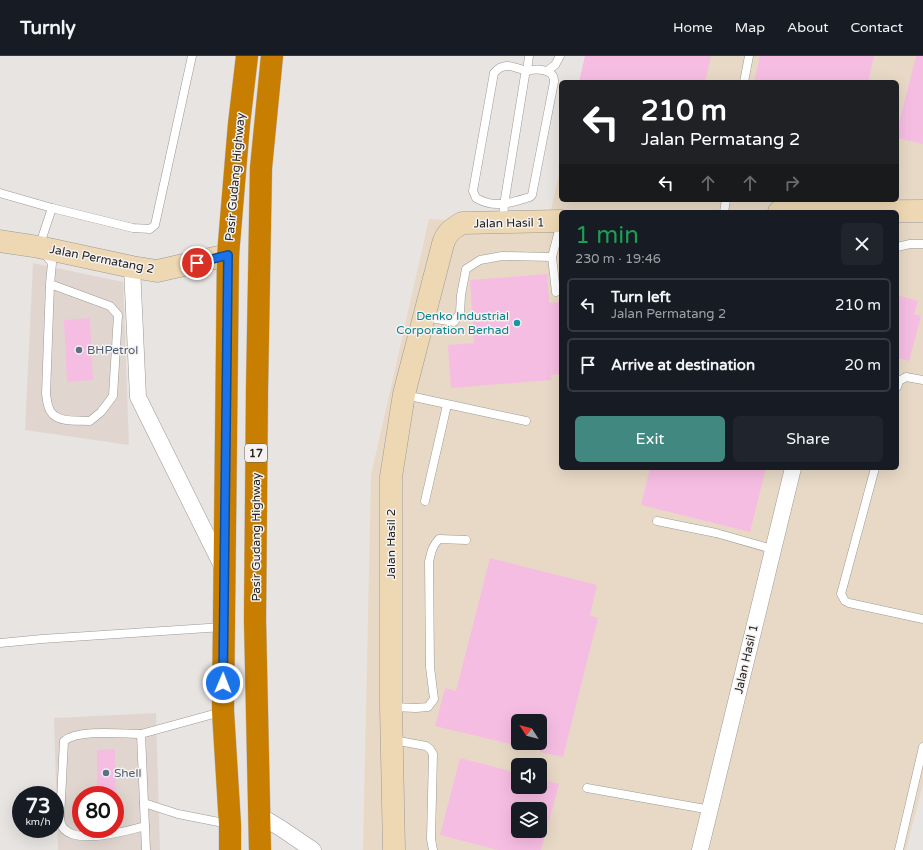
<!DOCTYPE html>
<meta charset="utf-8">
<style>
body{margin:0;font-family:"Varela Round",sans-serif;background:#20242c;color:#f1f3f6;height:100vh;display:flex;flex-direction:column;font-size:15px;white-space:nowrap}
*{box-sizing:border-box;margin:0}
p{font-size:13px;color:#9ea1a6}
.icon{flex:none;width:22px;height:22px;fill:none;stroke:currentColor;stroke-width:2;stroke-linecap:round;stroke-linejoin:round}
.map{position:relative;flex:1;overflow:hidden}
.side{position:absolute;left:559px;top:154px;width:340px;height:260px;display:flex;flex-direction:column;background:#171b24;border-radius:6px;box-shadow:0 4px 16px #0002}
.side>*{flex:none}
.banner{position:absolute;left:559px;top:24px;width:340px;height:122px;border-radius:6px;box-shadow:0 4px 16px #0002;background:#202124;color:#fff;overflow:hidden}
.needle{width:26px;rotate:306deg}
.fabs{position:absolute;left:511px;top:658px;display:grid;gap:8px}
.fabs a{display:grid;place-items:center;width:36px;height:36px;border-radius:6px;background:#171b24;box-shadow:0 4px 16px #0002;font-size:20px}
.speed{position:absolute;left:12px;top:730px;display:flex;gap:8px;font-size:20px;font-weight:700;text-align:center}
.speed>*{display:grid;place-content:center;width:52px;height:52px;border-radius:50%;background:#171b24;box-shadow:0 4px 16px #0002;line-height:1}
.speed small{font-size:10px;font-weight:400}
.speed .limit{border:6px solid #d22;background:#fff;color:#111}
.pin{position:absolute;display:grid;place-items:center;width:34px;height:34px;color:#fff;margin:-17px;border:2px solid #fff;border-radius:50%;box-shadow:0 1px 4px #0007}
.me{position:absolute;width:44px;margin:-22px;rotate:1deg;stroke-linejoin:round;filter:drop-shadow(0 0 3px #0008)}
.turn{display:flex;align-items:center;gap:14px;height:84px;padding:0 16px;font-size:18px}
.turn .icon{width:52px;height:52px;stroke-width:2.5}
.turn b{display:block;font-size:28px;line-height:34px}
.lanes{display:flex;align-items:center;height:38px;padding:0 16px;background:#0003;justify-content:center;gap:20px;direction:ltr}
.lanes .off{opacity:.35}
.round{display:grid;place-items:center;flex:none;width:42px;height:42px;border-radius:6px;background:#20242c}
.headline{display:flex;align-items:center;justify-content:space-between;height:68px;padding:0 16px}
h1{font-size:24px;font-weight:600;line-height:30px;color:#1e9e55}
.primary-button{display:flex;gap:8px;margin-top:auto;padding:8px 16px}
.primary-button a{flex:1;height:46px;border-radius:6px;background:#418881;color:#fff;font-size:16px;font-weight:600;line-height:46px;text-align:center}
.primary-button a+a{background:#20242c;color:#f1f3f6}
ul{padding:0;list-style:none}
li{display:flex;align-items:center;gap:12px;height:54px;margin:0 8px 6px;padding:0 8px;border:2px solid #363941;border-radius:6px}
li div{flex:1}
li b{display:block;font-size:15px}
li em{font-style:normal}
header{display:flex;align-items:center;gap:24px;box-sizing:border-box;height:56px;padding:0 20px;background:#171b24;border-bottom:1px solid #363941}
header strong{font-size:19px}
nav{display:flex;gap:22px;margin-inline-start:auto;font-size:14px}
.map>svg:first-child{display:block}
.built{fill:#e0d6cf;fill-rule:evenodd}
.industrial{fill:#e8d9c6;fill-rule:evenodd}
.building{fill:#f6bde2;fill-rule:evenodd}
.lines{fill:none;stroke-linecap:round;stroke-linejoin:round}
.lane-casing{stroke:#9c9997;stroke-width:9}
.street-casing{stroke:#9c9997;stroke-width:17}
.secondary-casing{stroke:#9c9997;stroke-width:23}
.highway-casing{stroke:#c2c2c2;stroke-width:23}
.lane{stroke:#fff;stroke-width:8}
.street{stroke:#fff;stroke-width:16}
.secondary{stroke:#eed8b3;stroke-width:22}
.highway{stroke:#c77e01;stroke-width:22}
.route-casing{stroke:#114b97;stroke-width:10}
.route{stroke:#1a73e8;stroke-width:7}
.culture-dot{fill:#0f9aa8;stroke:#f5f2f0;stroke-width:1.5}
.service-dot{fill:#5c6f8a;stroke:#f5f2f0;stroke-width:1.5}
.labels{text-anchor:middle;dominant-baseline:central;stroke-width:3;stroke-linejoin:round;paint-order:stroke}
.shield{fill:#f5f2f0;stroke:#646261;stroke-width:1}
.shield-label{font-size:11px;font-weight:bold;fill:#262424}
.street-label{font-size:12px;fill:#262424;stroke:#f5f2f0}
.culture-label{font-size:12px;fill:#0d838f;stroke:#f5f2f0;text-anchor:end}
.service-label{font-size:12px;fill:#4e5e75;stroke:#f5f2f0;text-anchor:start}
</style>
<header>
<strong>Turnly</strong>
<nav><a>Home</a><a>Map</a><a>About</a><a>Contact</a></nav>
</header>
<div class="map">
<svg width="923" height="794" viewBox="0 0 923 794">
<rect width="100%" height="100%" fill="#e8e4e2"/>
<g class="built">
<path d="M33,207L123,226L129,389L25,374Z"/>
<path d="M156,657L160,794H58L54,662ZM81,739H115V773H81Z"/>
</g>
<path class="industrial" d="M585,0H923V728L906,794H363L371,419L429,163L503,167L548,166L561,110V144H897V26H580ZM561,156H897V412H561ZM518,665H540V687H518ZM518,709H540V731H518ZM518,753H540V775H518Z"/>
<g class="building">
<path d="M585,0H711L705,26H579Z"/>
<path d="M760,0H874L868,26H754Z"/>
<path d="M916,0H923V88L897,82V75Z"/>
<path d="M547,218L549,247L561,246V318L551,319L552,324L451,332L448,289L474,287L470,224Z"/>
<path d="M897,239L918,245L914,258L921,260L909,305L897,302Z"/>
<path d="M90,262L93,324L67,326L64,264Z"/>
<path d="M650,412H766L750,476L641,449Z"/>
<path d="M490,502L597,529L590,559L598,562L563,701L540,696V665H518V690L435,670L445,632L456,635Z"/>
<path d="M115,693L116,739H97V694Z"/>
<path d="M460,702L518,717V731H540V723L559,728L541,794H498L440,779ZM518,753H540V775H518Z"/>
</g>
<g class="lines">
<g class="lane-casing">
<g id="lane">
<path d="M547,15L555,9L560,0"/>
<path d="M744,26L749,0"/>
<path d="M0,137L52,152L133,172L150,173L155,169L192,0"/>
<path d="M724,156L726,144"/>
<path d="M503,165L504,149L525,19L527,15C537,12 555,13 554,26L532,139L530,141C510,147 495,153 476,142L473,135L494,17C504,5 513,11 527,15L529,0"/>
<path d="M897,191L910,188H923"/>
<path d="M552,201L561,167"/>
<path d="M50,228L110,250L118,259L113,340L101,356L90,365C78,364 58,367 51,356C47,351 47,343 46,338L50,228L52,207L39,191L52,152"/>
<path d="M425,261L454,266L460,257L461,239L466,213L480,204L502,200L552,201L556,236"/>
<path d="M897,331L899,325L906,321L923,324"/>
<path d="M405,339L526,365"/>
<path d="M875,412L841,538L845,545L849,547L923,563"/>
<path d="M425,445L447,349"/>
<path d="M657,465L716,477L772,493"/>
<path d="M0,587L42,583L223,571"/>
<path d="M392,651L416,652L428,651L434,643L430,611L429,506C431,497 432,490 439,483L466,484"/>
<path d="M141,678C122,678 79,673 64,685L60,763C63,794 126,775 145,770"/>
<path d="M393,684L426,690L430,693L433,698L431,783L433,794"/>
<path d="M587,732L711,754"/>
<path d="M144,747L178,758L229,768"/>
<path d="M146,794L141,678L221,656"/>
<path d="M899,794L923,691"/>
</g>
</g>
<g class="street-casing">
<g id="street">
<path d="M132,211L138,341L223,512"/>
<path d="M259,759L282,773L313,794"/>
<path d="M700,794L793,412"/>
</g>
</g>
<g class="secondary-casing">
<g id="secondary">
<path d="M779,156L923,155"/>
<path d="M0,185L39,191L132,211L157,215L228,199"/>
<path d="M394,794L391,650V421L404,338L443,188C446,177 452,173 462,167L561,165"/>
</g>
</g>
<g class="highway-casing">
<g id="highway">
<path d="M230,794V769L223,655L228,199L239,68L247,0"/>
<path d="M260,794L255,564L257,334L261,112L272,0"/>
</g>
</g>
<use href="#lane" class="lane"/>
<use href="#street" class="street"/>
<use href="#secondary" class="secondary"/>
<use href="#highway" class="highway"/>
</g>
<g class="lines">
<g class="route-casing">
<path id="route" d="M197,207L228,199L223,627"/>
</g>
<use href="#route" class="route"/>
</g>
<circle class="culture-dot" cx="517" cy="267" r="4"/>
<g class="service-dot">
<circle cx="79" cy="294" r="4"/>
<circle cx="106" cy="717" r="4"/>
</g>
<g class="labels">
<rect class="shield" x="245" y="388" width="22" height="18" rx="3"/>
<g class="shield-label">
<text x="256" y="397">17</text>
</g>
<g class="street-label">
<text transform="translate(235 121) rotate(-85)">Pasir Gudang Highway</text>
<text transform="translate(509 167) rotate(-1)">Jalan Hasil 1</text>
<text transform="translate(102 203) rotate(11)">Jalan Permatang 2</text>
<text transform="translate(256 481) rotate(-90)">Pasir Gudang Highway</text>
<text transform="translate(391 488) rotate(-90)">Jalan Hasil 2</text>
<text transform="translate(746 603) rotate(-77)">Jalan Hasil 1</text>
</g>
<g class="culture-label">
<text x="509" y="260">Denko Industrial<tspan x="509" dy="14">Corporation Berhad</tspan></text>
</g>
<g class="service-label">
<text x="87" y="294">BHPetrol</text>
<text x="114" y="717">Shell</text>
</g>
</g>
</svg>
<div class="fabs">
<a><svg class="needle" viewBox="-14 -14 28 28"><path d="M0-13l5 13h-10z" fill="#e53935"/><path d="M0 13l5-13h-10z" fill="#9ea1a6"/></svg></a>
<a><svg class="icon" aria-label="sound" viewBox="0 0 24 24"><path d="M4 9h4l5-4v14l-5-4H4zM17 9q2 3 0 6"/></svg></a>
<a><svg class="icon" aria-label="layers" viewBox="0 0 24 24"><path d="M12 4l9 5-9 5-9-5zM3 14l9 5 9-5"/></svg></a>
</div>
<div class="speed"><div>73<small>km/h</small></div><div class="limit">80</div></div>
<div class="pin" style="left:197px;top:207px;background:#d93025"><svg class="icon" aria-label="arrive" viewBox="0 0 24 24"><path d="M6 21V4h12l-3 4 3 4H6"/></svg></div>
<svg class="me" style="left:223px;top:627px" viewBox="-20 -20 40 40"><circle r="17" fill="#1a73e8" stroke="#fff" stroke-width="3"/><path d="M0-11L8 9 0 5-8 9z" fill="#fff"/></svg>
<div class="banner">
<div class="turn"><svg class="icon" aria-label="left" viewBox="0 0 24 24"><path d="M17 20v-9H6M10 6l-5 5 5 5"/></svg><div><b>210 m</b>Jalan Permatang 2</div></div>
<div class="lanes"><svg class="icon" aria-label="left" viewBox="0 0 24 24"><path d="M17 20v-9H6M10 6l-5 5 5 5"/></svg><svg class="icon off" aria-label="ahead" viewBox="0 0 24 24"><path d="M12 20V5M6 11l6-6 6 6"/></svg><svg class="icon off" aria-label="ahead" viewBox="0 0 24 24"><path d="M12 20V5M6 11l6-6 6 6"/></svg><svg class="icon off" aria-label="right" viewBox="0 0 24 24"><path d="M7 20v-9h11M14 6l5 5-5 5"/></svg></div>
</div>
<section class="side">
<div class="headline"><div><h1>1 min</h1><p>230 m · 19:46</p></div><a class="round"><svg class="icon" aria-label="close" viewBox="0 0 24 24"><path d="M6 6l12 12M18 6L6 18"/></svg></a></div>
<ul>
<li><svg class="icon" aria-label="left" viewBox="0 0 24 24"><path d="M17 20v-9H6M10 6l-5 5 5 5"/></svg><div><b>Turn left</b><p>Jalan Permatang 2</p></div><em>210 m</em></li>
<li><svg class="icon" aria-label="arrive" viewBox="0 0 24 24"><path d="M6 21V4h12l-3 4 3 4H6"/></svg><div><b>Arrive at destination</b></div><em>20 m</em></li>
</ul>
<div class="primary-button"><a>Exit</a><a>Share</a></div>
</section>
</div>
